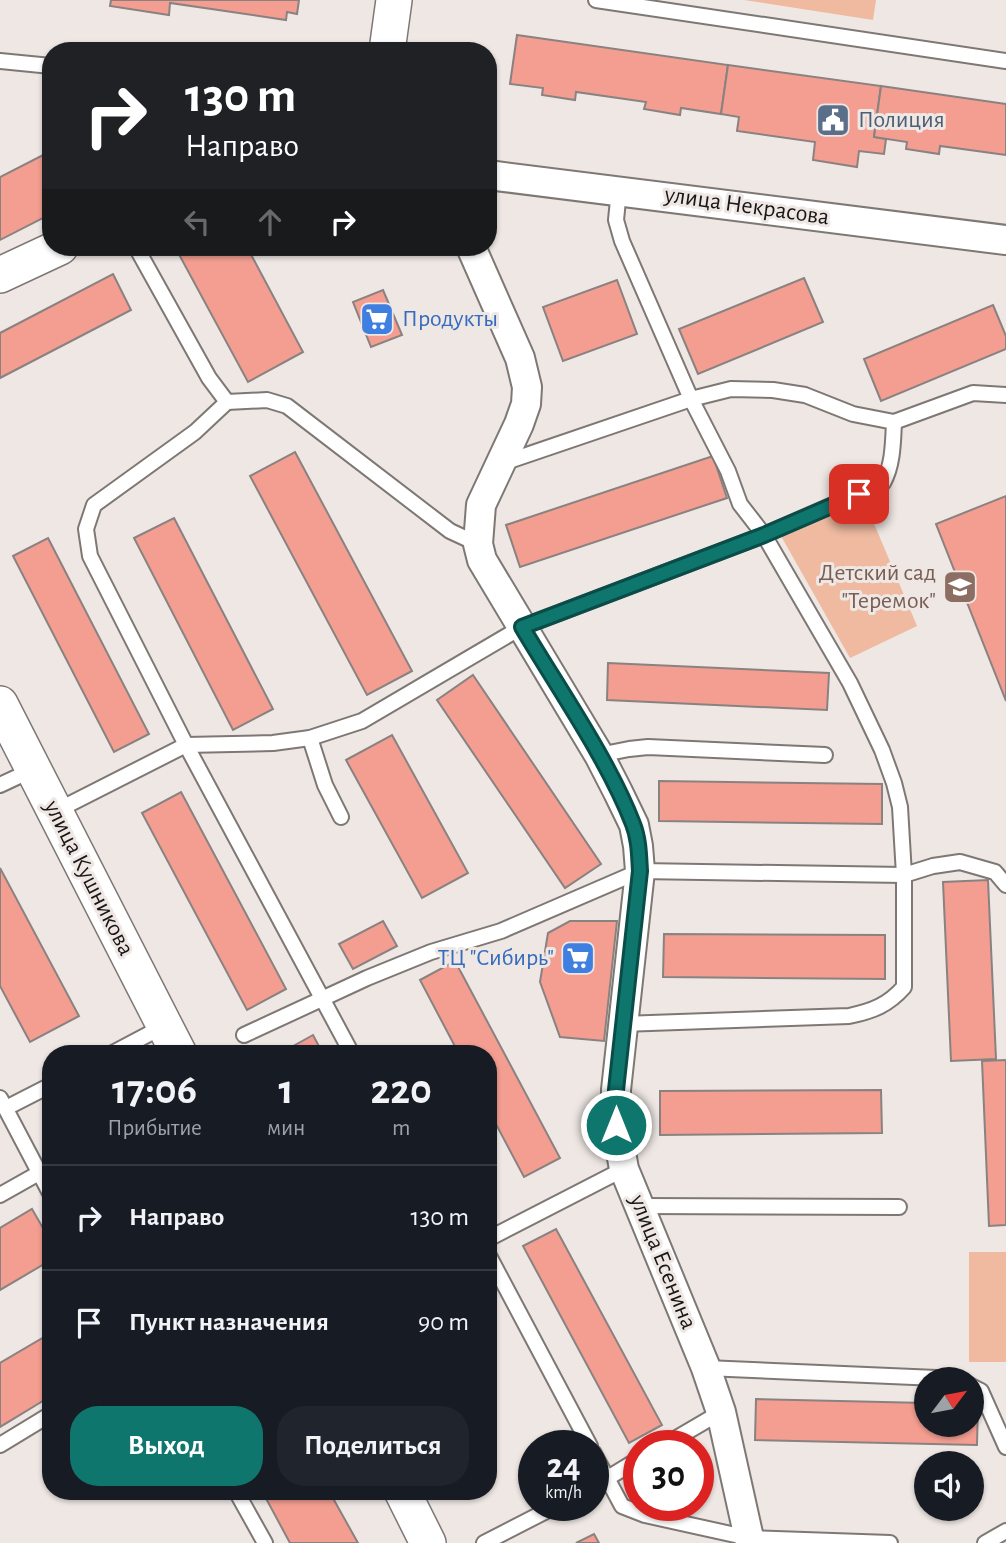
<!DOCTYPE html>
<html lang="ru">
<meta charset="utf-8">
<style>
body{margin:0;font-family:"Alegreya Sans",sans-serif;background:#20242c;color:#f1f3f6;height:100vh;display:flex;flex-direction:column;font-size:26px;white-space:nowrap}
*{box-sizing:border-box;margin:0}
p{font-size:23px;color:#9ea1a6}
.icon{flex:none;width:38px;height:38px;fill:none;stroke:currentColor;stroke-width:2;stroke-linecap:round;stroke-linejoin:round}
.map{position:relative;flex:1;overflow:hidden}
.drawer{position:absolute;left:42px;top:1045px;width:455px;height:455px;display:flex;flex-direction:column;background:#171b24;border-radius:28px;box-shadow:0 2px 5px #0004}
.drawer>*{flex:none}
.guide{position:absolute;left:42px;top:42px;width:455px;height:214px;border-radius:28px;box-shadow:0 2px 5px #0004;background:#202124;color:#fff;overflow:hidden}
.needle{width:46px;rotate:58deg}
.tools{position:absolute;left:914px;top:1367px;display:grid;gap:14px}
.tools a{display:grid;place-items:center;width:70px;height:70px;border-radius:50%;background:#171b24;box-shadow:0 2px 5px #0004;font-size:35px}
.speed{position:absolute;left:518px;top:1430px;display:flex;gap:14px;font-size:35px;font-weight:700;text-align:center}
.speed>*{display:grid;place-content:center;width:91px;height:91px;border-radius:50%;background:#171b24;box-shadow:0 2px 5px #0004;line-height:1}
.speed small{font-size:18px;font-weight:400}
.speed .limit{border:10px solid #d22;background:#fff;color:#111}
.pin{position:absolute;display:grid;place-items:center;width:60px;height:60px;color:#fff;margin:-30px;border-radius:14px;box-shadow:0 4px 10px #0006}
.me{position:absolute;width:77px;margin:-38px;rotate:0deg;stroke-linejoin:round;filter:drop-shadow(0 0 5px #0008)}
.turn{display:flex;align-items:center;gap:24px;height:147px;padding:0 28px;font-size:32px}
.turn .icon{width:91px;height:91px;stroke-width:2.5}
.turn b{display:block;font-size:49px;line-height:60px}
.lanes{display:flex;align-items:center;height:66px;padding:0 28px;background:#0003;justify-content:center;gap:35px;direction:ltr}
.lanes .off{opacity:.35}
.eta{display:flex;justify-content:space-evenly;align-items:center;height:119px;text-align:center}
.eta b{font-size:42px;font-weight:700;line-height:49px}
.primary-button{display:flex;gap:14px;margin-top:auto;padding:14px 28px}
.primary-button a{flex:1;height:80px;border-radius:28px;background:#0f766e;color:#fff;font-size:28px;font-weight:700;line-height:80px;text-align:center}
.primary-button a+a{background:#20242c;color:#f1f3f6}
ul{padding:0;list-style:none}
li{display:flex;align-items:center;gap:21px;height:105px;padding:0 28px;border-top:2px solid #363941}
li div{flex:1}
li b{display:block;font-size:26px}
li em{font-style:normal}
.map>svg:first-child{display:block}
.green{fill:#efbaa0}
.building{fill:#f39e91;stroke:#898281;stroke-width:2}
.lines{fill:none;stroke-linecap:round;stroke-linejoin:round}
.service-casing{stroke:#7e7875;stroke-width:18}
.minor-casing{stroke:#7e7875;stroke-width:32}
.tertiary-casing{stroke:#7e7875;stroke-width:38}
.service{stroke:#fff;stroke-width:14}
.minor{stroke:#fff;stroke-width:28}
.tertiary{stroke:#fff;stroke-width:35}
.route-casing{stroke:#0a4d48;stroke-width:18}
.route{stroke:#0f766e;stroke-width:12}
.labels{text-anchor:middle;dominant-baseline:central;stroke-width:6;stroke-linejoin:round;paint-order:stroke}
.service-label{font-size:24px;fill:#4e5e75;stroke:#eee7e4;text-anchor:start}
.street-label{font-size:24px;fill:#191716;stroke:#eee7e4}
.shop-label{font-size:24px;fill:#366cbe;stroke:#eee7e4;text-anchor:start}
.education-label{font-size:24px;fill:#785e54;stroke:#eee7e4;text-anchor:end}
</style>
<div class="map">
<svg width="1006" height="1543" viewBox="0 0 1006 1543">
<rect width="100%" height="100%" fill="#eee7e4"/>
<g class="green">
<path d="M744,0H876L873,20Z"/>
<path d="M865,502L917,626L850,658L781,536Z"/>
<rect x="969" y="1252" width="37" height="110"/>
</g>
<g class="building">
<path d="M111,0H299L297,14L287,12L286,20L170,3L169,15L110,6Z"/>
<path d="M517,35L728,65L721,114L681,108L680,115L644,109L646,102L576,92L575,100L542,95L543,88L510,84Z"/>
<path d="M728,65L881,86L874,137L886,139L884,154L859,151L857,167L813,160L815,142L737,131L739,117L721,114Z"/>
<path d="M881,86L1006,104V155L940,146L939,154L906,149L907,142L874,137Z"/>
<path d="M51,151V214L0,240V177Z"/>
<path d="M175,247H247L303,352L248,382Z"/>
<path d="M113,274L131,310L0,378V333Z"/>
<path d="M804,278L823,322L698,374L679,329Z"/>
<path d="M617,280L637,334L563,361L543,307Z"/>
<path d="M383,290L402,335L371,347L353,302Z"/>
<path d="M993,305L1006,336V349L881,401L864,359Z"/>
<path d="M295,452L412,671L367,695L250,476Z"/>
<path d="M713,456L727,498L520,567L506,525Z"/>
<path d="M1006,496V701L936,524Z"/>
<path d="M174,518L273,709L233,730L134,538Z"/>
<path d="M48,538L149,734L114,752L13,556Z"/>
<path d="M608,663L829,673L827,710L607,700Z"/>
<path d="M473,675L601,864L565,888L437,700Z"/>
<path d="M392,735L468,873L422,898L346,760Z"/>
<path d="M659,781L882,784V824L659,821Z"/>
<path d="M181,792L286,989L247,1010L142,813Z"/>
<path d="M0,868L79,1016L30,1042L0,986Z"/>
<path d="M988,880L996,1059L951,1061L943,882Z"/>
<path d="M383,921L397,946L353,969L339,944Z"/>
<path d="M570,921H617L604,1041L560,1037L540,982L548,933Z"/>
<path d="M664,934L885,935V979L663,977Z"/>
<path d="M455,961L560,1158L524,1177L488,1109V1054H459L420,980Z"/>
<path d="M313,1035L323,1054H279Z"/>
<path d="M1006,1060V1225L989,1226L982,1061Z"/>
<path d="M881,1090L882,1133L660,1135V1091Z"/>
<path d="M32,1209L51,1242V1260L0,1290V1228Z"/>
<path d="M556,1229L662,1425L629,1443L523,1246Z"/>
<path d="M51,1333V1396L0,1427V1363Z"/>
<path d="M756,1399L926,1403V1424H971V1404H978L977,1445L755,1440Z"/>
<path d="M262,1491H329L358,1543H290Z"/>
<path d="M594,1534L599,1543H576Z"/>
</g>
<g class="lines">
<g class="service-casing">
<g id="service">
<path d="M596,0L1006,61"/>
<path d="M0,61L51,66"/>
<path d="M136,247L209,378L227,402L267,400L287,406L450,531L478,544"/>
<path d="M227,402L195,432L94,505L86,529L90,556L186,745L352,1054"/>
<path d="M500,464L691,399L731,389L773,390L805,395L853,414L894,422"/>
<path d="M310,738L325,785L341,817"/>
<path d="M599,755L629,749L648,747L825,755"/>
<path d="M0,785L32,770"/>
<path d="M56,811L186,745L273,743L310,738L362,721L522,627L764,535L740,504L728,471L691,399L622,241L616,220L619,190"/>
<path d="M622,1024L849,1016C873,1011 888,1005 904,987V875L900,807L894,783L882,750L850,683L764,535L883,483C893,465 893,443 894,422L973,393L1006,395"/>
<path d="M244,1035L367,978L431,952L501,931L640,871L904,875L933,866L960,862L995,872L1006,885"/>
<path d="M111,1054L164,1026"/>
<path d="M0,1098L51,1195"/>
<path d="M6,1108L51,1085"/>
<path d="M0,1195L39,1173"/>
<path d="M640,1206L899,1207"/>
<path d="M488,1239L624,1169"/>
<path d="M488,1254L590,1446"/>
<path d="M706,1368L960,1379"/>
<path d="M971,1386L981,1391L1006,1447"/>
<path d="M0,1445L51,1414"/>
<path d="M663,1446L721,1412"/>
<path d="M593,1452L622,1506L645,1515L749,1538L890,1543"/>
<path d="M593,1487L639,1459"/>
<path d="M236,1491L265,1543"/>
<path d="M484,1543L558,1505"/>
<path d="M985,1543L1006,1531"/>
</g>
</g>
<g class="minor-casing">
<g id="minor">
<path d="M488,175L1006,240"/>
<path d="M471,247L520,358L527,387L526,404L519,424L481,505L478,544L482,560L599,755L618,792L634,825L638,846L640,871L616,1090V1125L624,1169L706,1368L721,1412L749,1538"/>
</g>
</g>
<g class="tertiary-casing">
<g id="tertiary">
<path d="M387,51L394,0"/>
<path d="M0,275L60,247"/>
<path d="M0,704L179,1054"/>
<path d="M402,1491L428,1543"/>
</g>
</g>
<use href="#service" class="service"/>
<use href="#minor" class="minor"/>
<use href="#tertiary" class="tertiary"/>
</g>
<g class="lines">
<g class="route-casing">
<path id="route" d="M616,1125V1090L640,871C639,855 639,839 633,824C608,759 558,688 522,627L764,535L859,494"/>
</g>
<use href="#route" class="route"/>
</g>
<defs>
<g id="civic-square" transform="scale(1.75)"><rect x="-9" y="-9" width="18" height="18" rx="4" fill="#5c6f8a" stroke="#eee7e4"/><path d="M-.6-6.5H3V-4.5H.6V-3L4-1V1h2V6H-6V1h2V-1L-.6-3ZM-1.2 2.5V6h2.4V2.5Z" fill="#fff"/></g>
<g id="supermarket-square" transform="scale(1.75)"><rect x="-9" y="-9" width="18" height="18" rx="4" fill="#3f7fe0" stroke="#eee7e4"/><path d="M-6-5.5h2.5l.6 2H6L4.5 2H-2.5L-4.4-4H-6ZM-1.5 3.2a1.3 1.3 0 1 0 .1 0ZM3 3.2a1.3 1.3 0 1 0 .1 0Z" fill="#fff"/></g>
<g id="school-square" transform="scale(1.75)"><rect x="-9" y="-9" width="18" height="18" rx="4" fill="#8d6e63" stroke="#eee7e4"/><path d="M0-5L7-2L0 1L-7-2ZM-4 1L0 2.5L4 1V4Q0 6-4 4Z" fill="#fff"/></g>
</defs>
<g fill-rule="evenodd">
<use href="#civic-square" x="833" y="120"/>
<use href="#supermarket-square" x="377" y="319"/>
<use href="#school-square" x="960" y="587"/>
<use href="#supermarket-square" x="578" y="958"/>
</g>
<g class="labels">
<g class="service-label">
<text x="858" y="120">Полиция</text>
</g>
<g class="street-label">
<text transform="translate(747 206) rotate(8)">улица Некрасова</text>
<text transform="translate(89 878) rotate(63)">улица Кушникова</text>
<text transform="translate(663 1262) rotate(68)">улица Есенина</text>
</g>
<g class="shop-label">
<text x="402" y="319">Продукты</text>
<text x="554" y="958" text-anchor="end">ТЦ "Сибирь"</text>
</g>
<g class="education-label">
<text x="936" y="573">Детский сад<tspan x="936" dy="28">"Теремок"</tspan></text>
</g>
</g>
</svg>
<div class="tools">
<a><svg class="needle" viewBox="-14 -14 28 28"><path d="M0-13l5 13h-10z" fill="#e53935"/><path d="M0 13l5-13h-10z" fill="#9ea1a6"/></svg></a>
<a><svg class="icon" aria-label="sound" viewBox="0 0 24 24"><path d="M4 9h4l5-4v14l-5-4H4zM17 9q2 3 0 6"/></svg></a>
</div>
<div class="speed"><div>24<small>km/h</small></div><div class="limit">30</div></div>
<div class="pin" style="left:859px;top:494px;background:#d93025"><svg class="icon" aria-label="arrive" viewBox="0 0 24 24"><path d="M6 21V4h12l-3 4 3 4H6"/></svg></div>
<svg class="me" style="left:616px;top:1125px" viewBox="-20 -20 40 40"><circle r="17" fill="#0f766e" stroke="#fff" stroke-width="3"/><path d="M0-11L8 9 0 5-8 9z" fill="#fff"/></svg>
<div class="guide">
<div class="turn"><svg class="icon" aria-label="right" viewBox="0 0 24 24"><path d="M7 20v-9h11M14 6l5 5-5 5"/></svg><div><b>130 m</b>Направо</div></div>
<div class="lanes"><svg class="icon off" aria-label="left" viewBox="0 0 24 24"><path d="M17 20v-9H6M10 6l-5 5 5 5"/></svg><svg class="icon off" aria-label="ahead" viewBox="0 0 24 24"><path d="M12 20V5M6 11l6-6 6 6"/></svg><svg class="icon" aria-label="right" viewBox="0 0 24 24"><path d="M7 20v-9h11M14 6l5 5-5 5"/></svg></div>
</div>
<section class="drawer">
<div class="eta">
<div><b>17:06</b><p>Прибытие</p></div>
<div><b>1</b><p>мин</p></div>
<div><b>220</b><p>m</p></div>
</div>
<ul>
<li><svg class="icon" aria-label="right" viewBox="0 0 24 24"><path d="M7 20v-9h11M14 6l5 5-5 5"/></svg><div><b>Направо</b></div><em>130 m</em></li>
<li><svg class="icon" aria-label="arrive" viewBox="0 0 24 24"><path d="M6 21V4h12l-3 4 3 4H6"/></svg><div><b>Пункт назначения</b></div><em>90 m</em></li>
</ul>
<div class="primary-button"><a>Выход</a><a>Поделиться</a></div>
</section>
</div>
